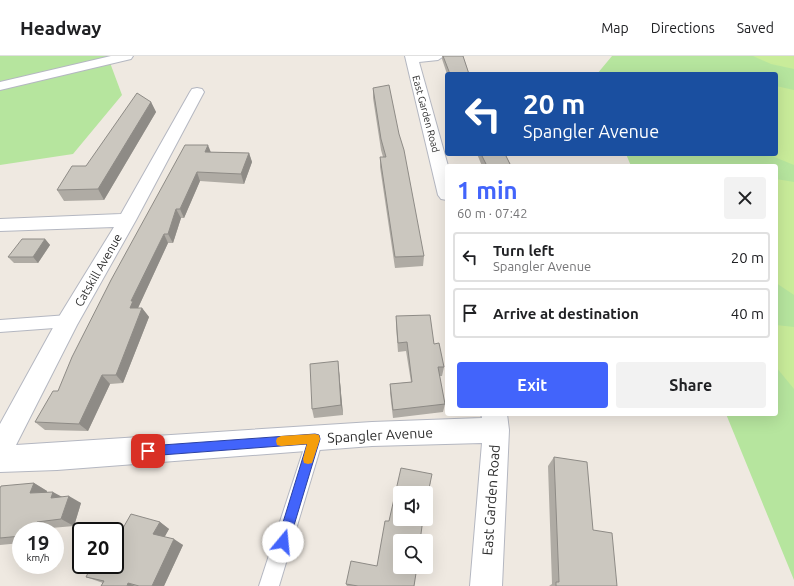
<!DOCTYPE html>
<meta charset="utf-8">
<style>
body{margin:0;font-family:Ubuntu,sans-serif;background:#f2f2f2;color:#202124;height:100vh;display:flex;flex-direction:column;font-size:15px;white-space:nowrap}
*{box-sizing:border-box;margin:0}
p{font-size:13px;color:#757577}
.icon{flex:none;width:22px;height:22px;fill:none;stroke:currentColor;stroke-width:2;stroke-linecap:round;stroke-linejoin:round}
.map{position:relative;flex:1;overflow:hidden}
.details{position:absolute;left:445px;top:108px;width:333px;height:252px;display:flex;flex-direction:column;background:#fff;border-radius:4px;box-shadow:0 4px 16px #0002}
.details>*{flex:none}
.hud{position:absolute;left:445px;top:16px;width:333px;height:84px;border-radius:4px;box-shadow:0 4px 16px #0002;background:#1a4fa0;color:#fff;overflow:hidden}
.tools{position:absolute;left:393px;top:430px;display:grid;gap:8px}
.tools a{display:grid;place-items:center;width:40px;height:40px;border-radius:4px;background:#fff;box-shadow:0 4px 16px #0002;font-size:20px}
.speed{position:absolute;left:12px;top:466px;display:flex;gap:8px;font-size:20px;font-weight:700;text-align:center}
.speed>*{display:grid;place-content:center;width:52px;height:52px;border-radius:50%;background:#fff;box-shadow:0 4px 16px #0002;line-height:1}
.speed small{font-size:10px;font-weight:400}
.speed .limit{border:2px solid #111;border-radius:6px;background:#fff;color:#111}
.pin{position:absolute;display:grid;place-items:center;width:34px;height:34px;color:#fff;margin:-17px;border-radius:8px;box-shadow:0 2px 6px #0006}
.me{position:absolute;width:44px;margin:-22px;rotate:17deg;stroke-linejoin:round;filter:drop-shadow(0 0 3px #0008)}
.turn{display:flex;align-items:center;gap:14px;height:84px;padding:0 12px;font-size:18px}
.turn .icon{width:52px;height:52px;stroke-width:2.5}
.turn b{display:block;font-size:28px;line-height:34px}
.round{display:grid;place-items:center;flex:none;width:42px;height:42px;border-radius:4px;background:#f2f2f2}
.overview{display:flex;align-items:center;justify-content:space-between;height:68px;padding:0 12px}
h1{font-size:24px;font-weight:600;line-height:30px;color:#4264fb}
.cta{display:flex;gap:8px;margin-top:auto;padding:8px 12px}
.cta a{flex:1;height:46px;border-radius:4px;background:#4264fb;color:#fff;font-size:16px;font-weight:600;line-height:46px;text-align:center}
.cta a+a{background:#f2f2f2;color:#202124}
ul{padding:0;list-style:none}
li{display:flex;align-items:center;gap:12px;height:50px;margin:0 8px 6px;padding:0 4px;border:2px solid #e0e0e0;border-radius:4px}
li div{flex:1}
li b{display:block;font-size:15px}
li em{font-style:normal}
header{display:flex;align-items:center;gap:24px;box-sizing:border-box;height:56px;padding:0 20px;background:#fff;border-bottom:1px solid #e0e0e0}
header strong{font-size:19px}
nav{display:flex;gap:22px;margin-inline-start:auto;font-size:14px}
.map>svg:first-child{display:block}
.green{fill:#b6e59e}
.pitch{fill:#c9ec9a}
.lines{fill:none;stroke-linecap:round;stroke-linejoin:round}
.service-casing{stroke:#b4b7c1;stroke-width:2}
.minor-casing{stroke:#b4b7c1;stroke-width:2}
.service{fill:#fff;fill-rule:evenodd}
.minor{fill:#fff;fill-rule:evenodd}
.wall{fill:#afaba4}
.shaded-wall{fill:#8e8b86}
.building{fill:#cbc7bf;stroke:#8e8b86}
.route{fill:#4264fb;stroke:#2b41a3}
.slow{fill:#f59e0b}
.labels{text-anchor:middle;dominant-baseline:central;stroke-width:4;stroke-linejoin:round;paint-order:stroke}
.far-street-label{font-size:10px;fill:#2e2e2e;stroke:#fff}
.street-label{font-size:12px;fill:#2e2e2e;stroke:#fff}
.near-street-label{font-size:14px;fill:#2e2e2e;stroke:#fff}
</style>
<header>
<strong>Headway</strong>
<nav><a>Map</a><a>Directions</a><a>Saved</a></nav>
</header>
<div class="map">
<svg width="794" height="530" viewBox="0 0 794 530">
<rect width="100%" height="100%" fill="#efe9e1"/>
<g class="green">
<path d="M0,0H130L109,4L122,39L73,98L0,109Z"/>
<path d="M612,0H794V524L726,358H776V110H631L626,98H776V18H597Z"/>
</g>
<g class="pitch">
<path d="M753,0H794V13L771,8Z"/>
<path d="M776,30L794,34V109L767,98H776Z"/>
<path d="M776,123L794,126V239L776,227Z"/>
<path d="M776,269L794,271V333L776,311Z"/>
</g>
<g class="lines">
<g class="service-casing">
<g id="service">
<path d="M68,259L73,261L75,265L73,269L68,271L0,276V264Z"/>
<path d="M315,375L321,377L323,383L279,530H259L307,383L309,377Z"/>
</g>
</g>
<g class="minor-casing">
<g id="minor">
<path d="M111,0H133L131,3L0,34V26Z"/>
<path d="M405,0H444L438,4L419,6L448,110L447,144L441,143L438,139Z"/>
<path d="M197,32L202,33L204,36L136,164L77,269L16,389L372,366L482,362L481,358H507L509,374L502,530H470L482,387L372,390L57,414L0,416V368L60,259L114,171L0,175V163L121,158L190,36L192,33Z"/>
</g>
</g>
<use href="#service" class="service"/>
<use href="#minor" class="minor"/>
</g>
<g class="wall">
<path d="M442,0H463L469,18H447L442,3Z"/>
<path d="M373,32L424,200L423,210L395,212L380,111V101H383L381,94L373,42Z"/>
<path d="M445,32H447V45L445,39Z"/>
<path d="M151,46L156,56L104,144L64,145L57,134L86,110Z"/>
<path d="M211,96L249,97L252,106L244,128L200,125L184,162H181L173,187H168L138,252H142L149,261L123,327L110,328L88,375L45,374L35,366L58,335L111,224Z"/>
<path d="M477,98H505L511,110H482Z"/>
<path d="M45,183L50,189L38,207H14L8,201Z"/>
<path d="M396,260L434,288L444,311L442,320H439L445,348L443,356L393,362L390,337V328L411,326L406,295L398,296L396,270Z"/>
<path d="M339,315L343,359L314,362L312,353Z"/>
<path d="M554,401L617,530H549L552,528L548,410Z"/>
<path d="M431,426L426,437L414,530H347L346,528L377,510L389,465Z"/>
<path d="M34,427L47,435V436L81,447L74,470L51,472L50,475H21V487L0,489V432Z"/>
<path d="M160,466L169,473L164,481L183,489L164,530H101L103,527L86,521Z"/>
</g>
<g class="shaded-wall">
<path d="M151,46L156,56L104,144L98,133Z"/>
<path d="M208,89L212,99L205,96Z"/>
<path d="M249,97L252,106L244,128L241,118Z"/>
<path d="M197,116L200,125L184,162L180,153Z"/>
<path d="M176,153L181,162L173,187L168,178Z"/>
<path d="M164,178L168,187L138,252H130L131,245Z"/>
<path d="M45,183L50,189L38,207L33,201Z"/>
<path d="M142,252L149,261L123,327L116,319Z"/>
<path d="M338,305L339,315L343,359L341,349Z"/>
<path d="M102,319L110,328L88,375L79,368Z"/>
<path d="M34,427L47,435L43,445L30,437Z"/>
<path d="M53,436L66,443L51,442Z"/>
<path d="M69,440L81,447L74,470L61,463Z"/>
<path d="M37,466L51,472L50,475H34Z"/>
<path d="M160,466L169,473L163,484L153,478Z"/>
<path d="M174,483L183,489L164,530H152Z"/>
<path d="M128,527L135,530H127Z"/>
</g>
<g class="building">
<path d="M443,0H463L469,18H450Z"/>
<path d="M389,29L399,78L404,94L424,200L395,201L380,101H386L381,83L373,32Z"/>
<path d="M137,37L151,46L98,133L57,134L72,110H86Z"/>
<path d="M185,89H208L205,96L249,97L241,118L197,116L180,153H176L168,178H164L131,245H133L130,252H142L116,319H102L79,368L35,366L53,335H58L72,301L111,224Z"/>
<path d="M481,98H505L511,110H487Z"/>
<path d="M22,183H45L33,201H8Z"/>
<path d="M430,259L434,288L439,287L444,311H438L445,348L393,354L390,328L412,326L407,286L398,287L396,260Z"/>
<path d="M338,305L341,349L312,353L310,308Z"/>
<path d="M554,401L587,406L593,474L612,477L617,530H556V526H559Z"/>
<path d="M401,412L432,418L426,447V437H400V463H423L420,485H400V511H417L414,530H358L346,528L351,505L377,510L385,465H389Z"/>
<path d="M34,427L30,437L53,436L51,442L69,440L61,463L37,466L34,475H21V480L0,482V432L1,430Z"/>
<path d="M131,458L160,466L153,478L174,483L152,530H139L128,527L127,530H101L104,525L86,521L92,509H115V486Z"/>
</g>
<path class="route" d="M315,378L319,379L320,383L289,486L287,490L283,492L278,490L277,486L307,388L148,400L144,399L143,395L144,391L148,390Z"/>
<path class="slow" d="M315,378L319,379L320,383L312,407L308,408L304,407L303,403L307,388L281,390L277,389L276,385L277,382L281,380Z"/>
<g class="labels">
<g class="far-street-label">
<text transform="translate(426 58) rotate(75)">East Garden Road</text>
</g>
<g class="street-label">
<text transform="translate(98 214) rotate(-60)">Catskill Avenue</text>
</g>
<g class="near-street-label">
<text transform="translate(380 379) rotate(-3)">Spangler Avenue</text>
<text transform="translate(491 444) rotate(-86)">East Garden Road</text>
</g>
</g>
</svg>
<div class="tools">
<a><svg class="icon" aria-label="sound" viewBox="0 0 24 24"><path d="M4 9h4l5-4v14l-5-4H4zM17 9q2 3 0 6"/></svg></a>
<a><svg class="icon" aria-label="search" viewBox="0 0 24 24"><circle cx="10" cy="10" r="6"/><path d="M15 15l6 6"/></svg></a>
</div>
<div class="speed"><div>19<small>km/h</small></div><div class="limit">20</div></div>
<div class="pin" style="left:148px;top:395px;background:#d93025"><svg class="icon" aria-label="arrive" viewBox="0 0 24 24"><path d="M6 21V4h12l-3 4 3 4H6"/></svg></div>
<svg class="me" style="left:283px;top:486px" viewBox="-20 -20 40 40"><circle r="19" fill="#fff"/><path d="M0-13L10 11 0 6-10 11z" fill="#4264fb"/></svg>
<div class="hud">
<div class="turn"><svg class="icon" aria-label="left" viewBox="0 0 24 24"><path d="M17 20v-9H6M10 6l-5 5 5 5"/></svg><div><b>20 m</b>Spangler Avenue</div></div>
</div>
<section class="details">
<div class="overview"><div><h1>1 min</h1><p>60 m · 07:42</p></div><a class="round"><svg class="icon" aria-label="close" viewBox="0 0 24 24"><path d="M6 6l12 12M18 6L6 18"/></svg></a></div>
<ul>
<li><svg class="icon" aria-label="left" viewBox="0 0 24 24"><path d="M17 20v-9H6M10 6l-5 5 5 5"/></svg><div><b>Turn left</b><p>Spangler Avenue</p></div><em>20 m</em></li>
<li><svg class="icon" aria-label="arrive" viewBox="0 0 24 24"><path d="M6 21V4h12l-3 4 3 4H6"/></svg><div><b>Arrive at destination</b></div><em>40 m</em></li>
</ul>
<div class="cta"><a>Exit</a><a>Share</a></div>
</section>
</div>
